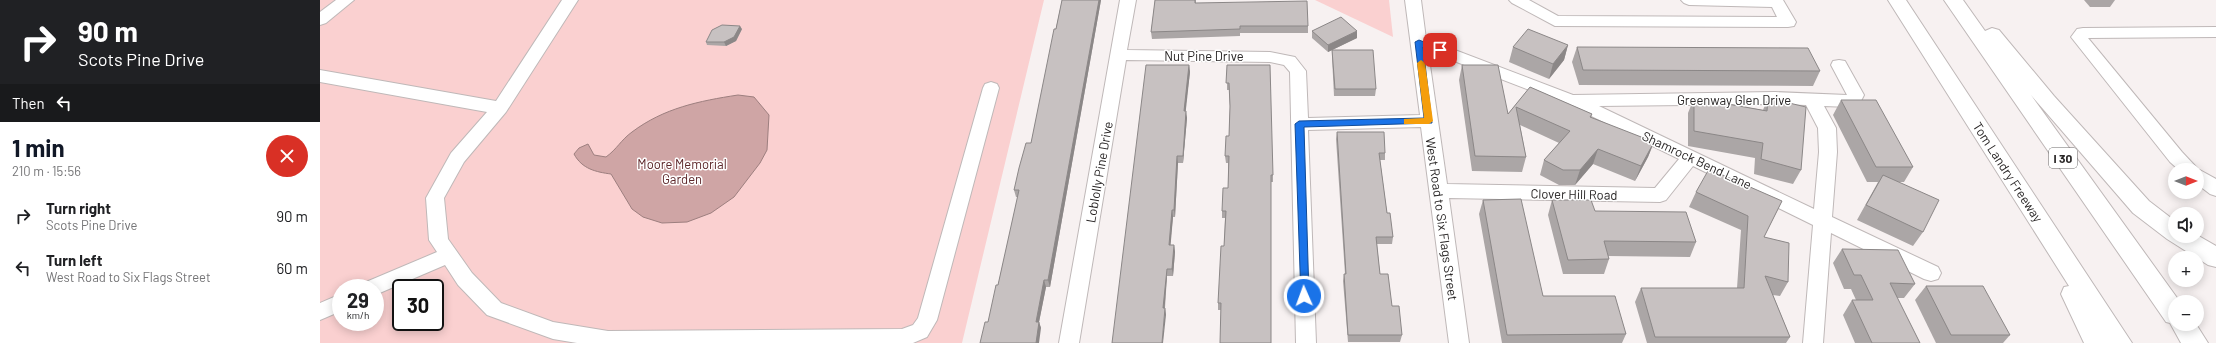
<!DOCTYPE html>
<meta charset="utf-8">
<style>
body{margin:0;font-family:Barlow,sans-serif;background:#f6f6f6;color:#202124;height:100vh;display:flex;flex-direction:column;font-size:15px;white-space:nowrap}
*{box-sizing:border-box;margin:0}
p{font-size:13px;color:#757577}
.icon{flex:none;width:22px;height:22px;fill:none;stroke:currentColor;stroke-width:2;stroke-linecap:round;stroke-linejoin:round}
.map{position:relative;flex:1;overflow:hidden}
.details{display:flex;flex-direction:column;background:#fff;width:320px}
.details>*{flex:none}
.top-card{background:#202124;color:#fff;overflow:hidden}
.needle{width:26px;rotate:90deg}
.tools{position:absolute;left:1848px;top:163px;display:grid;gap:8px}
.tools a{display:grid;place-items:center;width:36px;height:36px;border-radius:50%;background:#fff;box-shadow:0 2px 10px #0003;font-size:20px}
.speed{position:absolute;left:12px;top:279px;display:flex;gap:8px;font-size:20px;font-weight:700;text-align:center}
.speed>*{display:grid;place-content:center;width:52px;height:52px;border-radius:50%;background:#fff;box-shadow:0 2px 10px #0003;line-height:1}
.speed small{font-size:10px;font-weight:400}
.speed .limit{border:2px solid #111;border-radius:6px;background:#fff;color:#111}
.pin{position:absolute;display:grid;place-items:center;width:34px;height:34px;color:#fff;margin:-17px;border-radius:8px;box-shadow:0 2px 6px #0006}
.me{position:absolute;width:44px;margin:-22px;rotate:358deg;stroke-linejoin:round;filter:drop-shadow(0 0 3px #0008)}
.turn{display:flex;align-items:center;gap:14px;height:84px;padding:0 12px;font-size:18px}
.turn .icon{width:52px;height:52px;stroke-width:2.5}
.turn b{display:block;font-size:28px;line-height:34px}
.then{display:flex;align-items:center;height:38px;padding:0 12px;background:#0003;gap:8px;font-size:15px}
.round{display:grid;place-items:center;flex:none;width:42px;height:42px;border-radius:21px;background:#f6f6f6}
.summary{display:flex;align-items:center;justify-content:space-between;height:68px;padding:0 12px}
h1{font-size:24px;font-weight:700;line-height:30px;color:#111827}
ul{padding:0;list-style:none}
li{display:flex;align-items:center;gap:12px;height:52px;padding:0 12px}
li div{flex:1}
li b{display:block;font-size:15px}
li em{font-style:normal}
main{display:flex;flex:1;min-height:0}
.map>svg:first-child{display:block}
.green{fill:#fad0d0;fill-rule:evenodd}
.water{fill:#cfa5a5;stroke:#9d7f7f}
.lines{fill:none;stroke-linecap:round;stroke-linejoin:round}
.minor-casing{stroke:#bfb8b8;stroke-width:2}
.highway-casing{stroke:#bfb8b8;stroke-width:2}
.minor{fill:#fff;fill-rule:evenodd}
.highway{fill:#fff;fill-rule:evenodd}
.wall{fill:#aba6a6}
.shaded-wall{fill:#8b8787}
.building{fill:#c7c1c1;stroke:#8b8787}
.route{fill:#1a73e8;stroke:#114b97}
.slow{fill:#f59e0b}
.labels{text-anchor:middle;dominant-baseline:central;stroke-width:3;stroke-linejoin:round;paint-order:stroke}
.shield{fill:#fff;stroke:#686666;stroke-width:1}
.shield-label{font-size:12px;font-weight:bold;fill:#282525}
.street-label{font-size:13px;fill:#282525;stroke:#fff}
.park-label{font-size:13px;fill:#5c2629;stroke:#fff}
</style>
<main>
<section class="details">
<div class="top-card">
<div class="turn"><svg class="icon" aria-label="right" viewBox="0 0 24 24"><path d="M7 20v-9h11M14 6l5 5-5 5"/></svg><div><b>90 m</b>Scots Pine Drive</div></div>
<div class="then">Then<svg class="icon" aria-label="left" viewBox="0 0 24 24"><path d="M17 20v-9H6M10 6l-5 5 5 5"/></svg></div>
</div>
<div class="summary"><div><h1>1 min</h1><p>210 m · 15:56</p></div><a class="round" style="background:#d93025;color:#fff"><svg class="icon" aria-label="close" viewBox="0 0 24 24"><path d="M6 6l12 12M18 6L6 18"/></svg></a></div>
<ul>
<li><svg class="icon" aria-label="right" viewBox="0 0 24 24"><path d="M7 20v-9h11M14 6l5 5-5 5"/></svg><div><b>Turn right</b><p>Scots Pine Drive</p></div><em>90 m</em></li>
<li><svg class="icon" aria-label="left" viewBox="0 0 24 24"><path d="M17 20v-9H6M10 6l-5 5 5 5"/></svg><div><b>Turn left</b><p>West Road to Six Flags Street</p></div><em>60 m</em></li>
</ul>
</section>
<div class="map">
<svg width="1896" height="343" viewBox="0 0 1896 343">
<rect width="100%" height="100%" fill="#f7f1f1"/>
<g class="green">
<path d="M0,0H724L642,343H0ZM21,288H55V322H21ZM81,288H115V322H81Z"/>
<path d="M995,0H1069L1073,37Z"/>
</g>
<path class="water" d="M418,95L434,97L449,115L447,150L440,163L414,197L391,213L367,222L342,223L323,217L312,209L291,174C276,172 262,169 254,154L259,148L268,144L274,155L286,157C297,149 301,140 312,132C344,108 379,101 418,95Z"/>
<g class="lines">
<g class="minor-casing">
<g id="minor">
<path d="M16,0H34L6,23L0,25V12Z"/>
<path d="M242,0H258L186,112L144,162L124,198L128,239L152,273L181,303L233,322L288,331L582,329L593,325L598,318L663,88L665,84L671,82L677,84L679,88L617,320L607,337L593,343H257L233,339L167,315L138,285L125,265L55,295V288H43L46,282L117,252L109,240L106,198L131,153L167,112L0,82V70L176,101Z"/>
<path d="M800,0H816L807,50L950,52L975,57L986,71L988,118L1100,115L1085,0H1101L1106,39L1253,95L1455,92L1527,95L1511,65L1513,61L1519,60L1525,61L1544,95L1540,103L1529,107L1504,106L1516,128L1517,152L1512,217L1618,267L1621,273L1618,279L1611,281L1604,279L1511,233L1503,343H1483L1493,225L1373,166L1346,200L1340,202L1129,198L1149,343H1129L1101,127L988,130L996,343H976L970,72L964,65L950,62L806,60L759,343H739ZM1108,51L1251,106L1359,159L1335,188L1127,184ZM1455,104L1486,105L1498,128L1499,152L1494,209L1279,106Z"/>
<path d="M1189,0H1209L1238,16L1457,17L1452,7L1369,5L1364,3L1361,0H1463L1476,22L1474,26L1468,27L1235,26L1192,3Z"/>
<path d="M1896,27V37L1768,38L1862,152L1878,169L1896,179V196L1890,194L1877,184V170H1859L1850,162L1751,37L1757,29L1763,28Z"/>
<path d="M21,294V311L0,320V303Z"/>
</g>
</g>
<g class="highway-casing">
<g id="highway">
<path d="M1568,0H1586L1812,343H1764L1741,294L1744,287L1749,286Z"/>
<path d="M1624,0H1643L1665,31L1672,28L1679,30L1734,96L1829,201L1855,221V236L1877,235L1896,246V267L1888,265L1847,239L1813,213L1711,95L1860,302H1855V324H1876L1888,343H1861L1850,323L1846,322Z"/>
</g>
</g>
<use href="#minor" class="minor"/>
<use href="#highway" class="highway"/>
</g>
<g class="wall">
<path d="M742,0H781L730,287H726L719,322L721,328L668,322L678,285L698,197H696L694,190L711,143Z"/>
<path d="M835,0H876V3L988,26V33H920V36L832,39L831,32Z"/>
<path d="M1764,0H1795L1790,7H1770Z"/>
<path d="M422,29L416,41L406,46L387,45L386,42Z"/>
<path d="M992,31H1037V38L1008,52L992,38Z"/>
<path d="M1248,45L1244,60L1229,79L1189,62L1193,47Z"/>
<path d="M1257,47L1500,71L1493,86L1259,85L1252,62Z"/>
<path d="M1012,50L1056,89L1055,96H1014L1012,57Z"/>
<path d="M869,65L870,72L865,111L867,118L863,163H858L855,217H853L850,245H854L855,252L853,276H847L845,308L846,315L792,343Z"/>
<path d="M907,65L953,175V182H951L901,310H898V303L904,246L905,218H902V211L908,188V163H906L905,156L909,136L910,108L909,90H907Z"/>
<path d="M1142,65L1188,114L1210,87L1272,114L1271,118L1334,142L1328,157L1315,181L1273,164L1255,185H1239L1220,175L1224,160L1239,143L1200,125L1206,157L1202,172L1152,171L1139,80Z"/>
<path d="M1374,98L1443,110L1448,98L1481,170L1473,184L1434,174L1435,158L1368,146V113Z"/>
<path d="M1521,100L1593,167L1584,182H1578L1603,232L1593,246L1537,220L1558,182H1547L1513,115Z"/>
<path d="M1017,132L1065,153V160H1060L1067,213L1073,237L1072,244H1057L1060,274L1082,335L1080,342H1028L1023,281L1024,274H1025L1016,139Z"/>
<path d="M1376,192L1462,201L1444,237L1468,282L1460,296L1453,295L1470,337L1466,343H1327L1315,302L1321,288H1417L1421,230L1369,207Z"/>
<path d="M1163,200L1223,296L1306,334L1302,343H1182L1159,214Z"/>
<path d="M1232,200L1275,211L1376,242L1370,257L1288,256L1289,259L1284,274H1243L1228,215Z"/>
<path d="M1522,249L1595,284L1584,298H1577L1600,343H1535L1523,315L1532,300H1536L1531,289H1524L1513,263Z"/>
<path d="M1606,286L1690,335L1683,343H1616L1595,300Z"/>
</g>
<g class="shaded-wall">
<path d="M779,0H781L730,287L728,280Z"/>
<path d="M420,26L422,29L416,41L406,46L404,42Z"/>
<path d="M1037,31V38L1008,52V45Z"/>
<path d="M1248,45L1244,60L1229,79L1233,64Z"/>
<path d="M869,65L870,72L865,118L864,111Z"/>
<path d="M866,111L867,118L863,163V156Z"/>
<path d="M1334,142L1328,157L1315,181L1321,166Z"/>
<path d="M1278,149L1273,164L1255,185L1260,170Z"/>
<path d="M857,156L858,163L855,217L854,210Z"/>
<path d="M852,210L853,217L850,252L849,245Z"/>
<path d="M854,245L855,252L853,276L852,269Z"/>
<path d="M847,269V276L844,315L843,308Z"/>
<path d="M724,280L726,287L719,322L721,328L719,343H716V322Z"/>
<path d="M845,308L846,315L843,343H842Z"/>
</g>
<g class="building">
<path d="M742,0H779L728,280H724L716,322H719L716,343H660L665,322H668L676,285H678L699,190H694L699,168L706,143H711L734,29H736Z"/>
<path d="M835,0H875V3L987,1L988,26H920V29L831,32Z"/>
<path d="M1021,17L1037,31L1008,45L992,31Z"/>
<path d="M402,25L420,26L414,37L404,42H386L392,30Z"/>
<path d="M1208,29L1248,45L1233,64L1193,47Z"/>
<path d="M1257,47L1488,48L1500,71L1263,70Z"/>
<path d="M1012,50H1053L1056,89H1015Z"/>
<path d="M826,65H869L864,111H866L863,156H857L854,210H852L849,245H854L852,269H847L843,308H845L842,343H792Z"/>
<path d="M907,65H950L953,175H951V343H900L901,303H898L901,246H904L906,211H902L903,188H908L909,156H905L906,136H909L910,106L909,83H906Z"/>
<path d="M1142,65H1178L1188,114L1210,87L1272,114L1270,117L1334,142L1321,166L1278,149L1260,170H1243L1224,160L1250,131L1196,107L1206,157L1155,156Z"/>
<path d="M1374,98L1447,111L1448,98L1486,107L1481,170L1441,159L1443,143L1374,131Z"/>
<path d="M1521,100H1556L1593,167H1556Z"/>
<path d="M1017,132H1064L1065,153H1059L1067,213H1070L1073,237H1056L1060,274H1068L1072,306H1079L1082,335H1028L1024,274H1026Z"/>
<path d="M1389,169L1462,201L1444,237L1469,243L1468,282L1445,276L1470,337H1335L1321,288H1424L1428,216L1376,192Z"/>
<path d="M1563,175L1619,200L1603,232L1546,205Z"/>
<path d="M1201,199L1223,296H1295L1306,334L1187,335L1163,200Z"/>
<path d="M1232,200H1271L1275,211L1366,212L1376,242L1284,241L1289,259L1248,260Z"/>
<path d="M1522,249L1578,250L1595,284L1570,283L1600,343H1552L1532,300H1553L1541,275H1534Z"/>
<path d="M1606,286H1663L1690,335H1631Z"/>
</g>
<path class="route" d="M1099,40L1124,50L1120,53L1103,47L1112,123L984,127L989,296L984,300L981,299L975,124L979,121L1104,118L1095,42Z"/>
<path class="slow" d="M1101,60L1105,63L1113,121L1109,124H1084V119L1104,118L1097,63Z"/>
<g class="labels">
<rect class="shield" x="1729" y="148" width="28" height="20" rx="3"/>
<g class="shield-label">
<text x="1743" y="158">I 30</text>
</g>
<g class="street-label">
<text x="884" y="56">Nut Pine Drive</text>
<text x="1414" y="100">Greenway Glen Drive</text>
<text transform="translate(1377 160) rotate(25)">Shamrock Bend Lane</text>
<text transform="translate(779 172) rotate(-80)">Loblolly Pine Drive</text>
<text transform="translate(1688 172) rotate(57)">Tom Landry Freeway</text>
<text transform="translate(1254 194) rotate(1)">Clover Hill Road</text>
<text transform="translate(1122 219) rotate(82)">West Road to Six Flags Street</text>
</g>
<g class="park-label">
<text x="362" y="164">Moore Memorial<tspan x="362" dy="15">Garden</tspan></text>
</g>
</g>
</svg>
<div class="tools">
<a><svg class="needle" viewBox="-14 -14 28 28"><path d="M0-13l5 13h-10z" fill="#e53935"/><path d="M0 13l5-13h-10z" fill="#757577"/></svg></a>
<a><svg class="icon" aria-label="sound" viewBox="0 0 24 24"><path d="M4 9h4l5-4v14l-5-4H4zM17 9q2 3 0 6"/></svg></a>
<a>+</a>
<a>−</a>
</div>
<div class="speed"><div>29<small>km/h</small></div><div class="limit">30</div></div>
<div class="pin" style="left:1120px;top:50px;background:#d93025"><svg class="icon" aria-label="arrive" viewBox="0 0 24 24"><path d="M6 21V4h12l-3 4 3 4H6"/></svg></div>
<svg class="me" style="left:984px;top:296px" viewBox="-20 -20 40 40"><circle r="17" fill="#1a73e8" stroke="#fff" stroke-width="3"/><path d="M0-11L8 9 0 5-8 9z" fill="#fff"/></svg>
</div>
</main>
